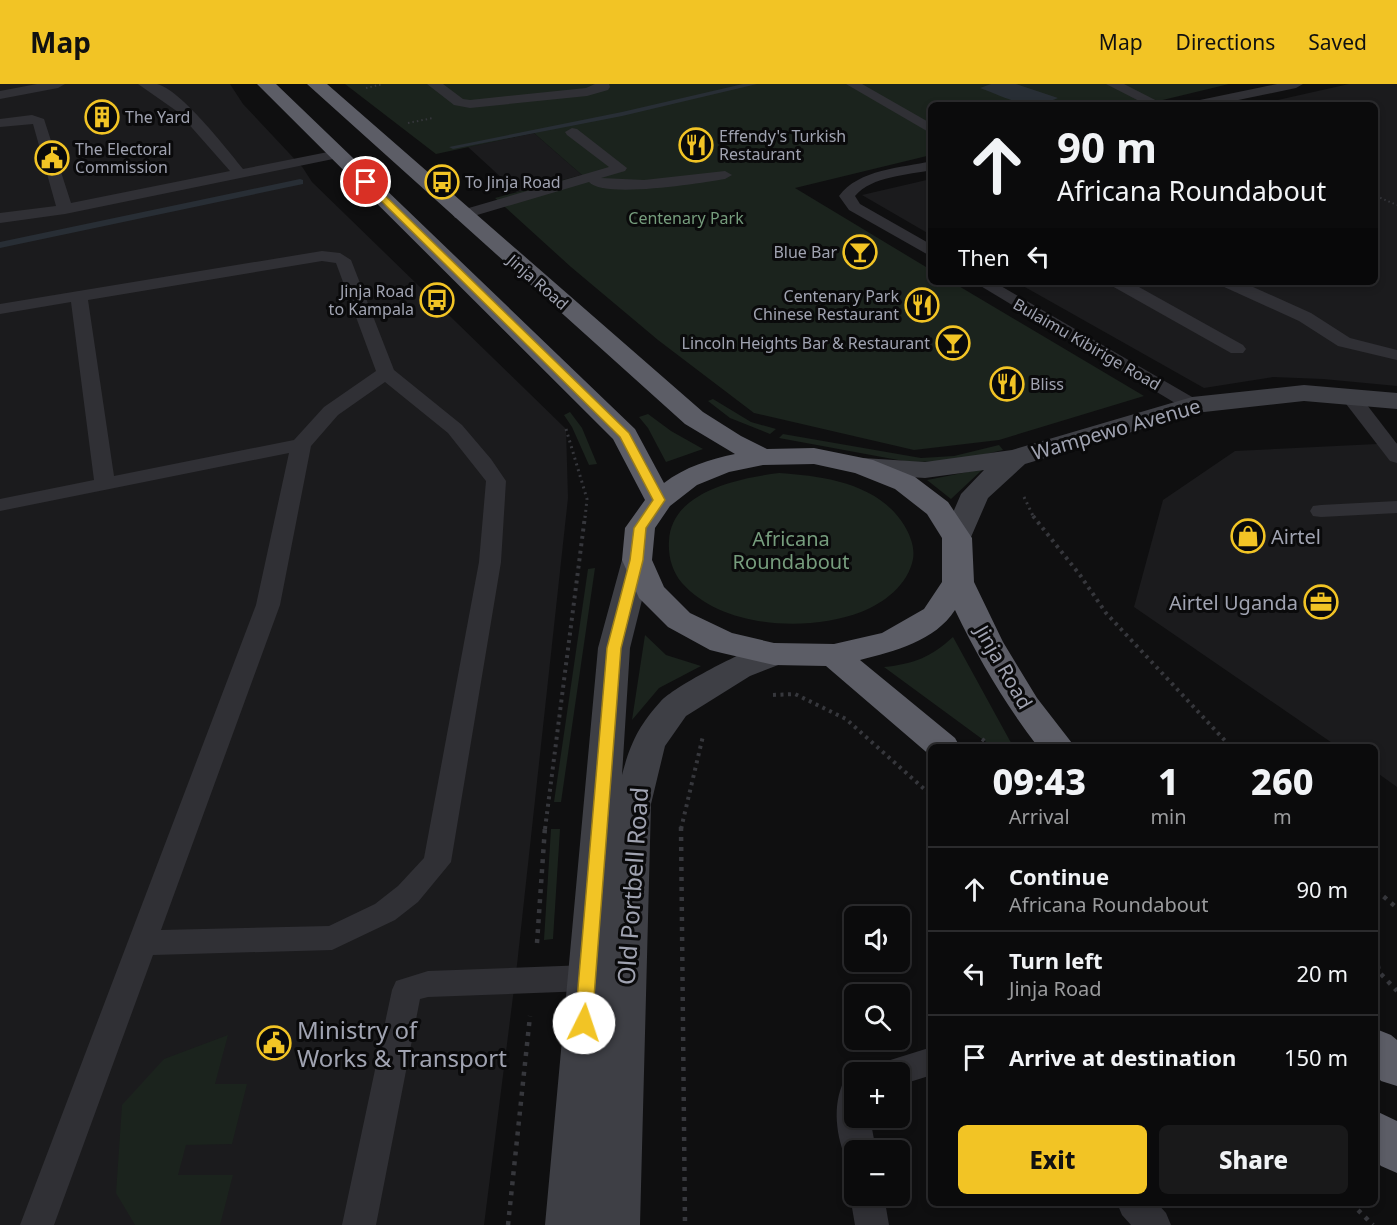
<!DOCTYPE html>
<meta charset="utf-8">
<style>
body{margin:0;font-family:"Noto Sans",sans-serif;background:#19191a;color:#f1f3f6;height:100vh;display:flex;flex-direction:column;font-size:22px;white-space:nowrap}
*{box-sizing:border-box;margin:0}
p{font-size:20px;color:#9a9b9d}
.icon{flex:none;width:33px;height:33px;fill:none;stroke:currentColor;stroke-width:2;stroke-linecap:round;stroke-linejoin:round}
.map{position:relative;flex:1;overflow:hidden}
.side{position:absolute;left:928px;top:660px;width:450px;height:462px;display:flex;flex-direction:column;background:#0b0b0c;border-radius:9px;box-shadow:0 3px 9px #0003,0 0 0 2px #2b2b2d}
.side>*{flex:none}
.banner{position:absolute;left:928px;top:18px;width:450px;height:183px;border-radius:9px;box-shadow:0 3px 9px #0003,0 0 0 2px #2b2b2d;background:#0b0b0c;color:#f1f3f6;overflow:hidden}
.buttons{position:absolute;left:844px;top:822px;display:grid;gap:12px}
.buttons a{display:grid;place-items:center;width:66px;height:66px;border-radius:9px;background:#0b0b0c;box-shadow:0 3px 9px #0003,0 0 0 2px #2b2b2d;font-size:30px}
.pin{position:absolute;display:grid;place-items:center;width:51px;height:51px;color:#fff;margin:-26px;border:3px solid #fff;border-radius:50%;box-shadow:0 2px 6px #0007}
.me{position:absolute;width:66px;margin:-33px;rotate:4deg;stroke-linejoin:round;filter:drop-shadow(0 0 4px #0008)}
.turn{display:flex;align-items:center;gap:21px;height:126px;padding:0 30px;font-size:27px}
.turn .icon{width:78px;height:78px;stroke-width:2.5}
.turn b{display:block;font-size:42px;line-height:51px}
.then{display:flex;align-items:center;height:57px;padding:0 30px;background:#0003;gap:12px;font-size:22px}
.eta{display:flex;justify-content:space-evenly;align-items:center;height:102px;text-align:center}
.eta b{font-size:36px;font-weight:800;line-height:42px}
.action{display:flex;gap:12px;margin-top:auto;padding:12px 30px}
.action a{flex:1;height:69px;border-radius:9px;background:#f2c425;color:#111;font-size:24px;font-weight:800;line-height:69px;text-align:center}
.action a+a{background:#19191a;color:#f1f3f6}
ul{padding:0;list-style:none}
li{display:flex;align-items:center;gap:18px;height:84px;padding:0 30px;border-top:2px solid #2b2b2d}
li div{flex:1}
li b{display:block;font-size:22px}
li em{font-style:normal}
header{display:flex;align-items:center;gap:36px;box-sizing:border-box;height:84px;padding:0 30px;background:#f2c425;color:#111}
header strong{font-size:28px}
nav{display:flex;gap:33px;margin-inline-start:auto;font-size:21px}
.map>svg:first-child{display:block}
.built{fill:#1b1b1d}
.green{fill:#1b231d}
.water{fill:#282e35}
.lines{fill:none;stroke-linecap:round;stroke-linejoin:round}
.stream{fill:#282e35;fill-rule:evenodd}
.path-far3{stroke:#36373c;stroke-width:2;stroke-dasharray:1.5 3;stroke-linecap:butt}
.path-far2{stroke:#36373c;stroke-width:3;stroke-dasharray:2 4;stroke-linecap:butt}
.path-far1{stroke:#36373c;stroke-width:4;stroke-dasharray:3 4.5;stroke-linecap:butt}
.path{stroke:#36373c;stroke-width:4.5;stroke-dasharray:4 6;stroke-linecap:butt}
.lane{fill:#303035;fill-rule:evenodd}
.secondary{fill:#3e3f45;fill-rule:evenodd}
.highway{fill:#5c5d66;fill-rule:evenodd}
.route{fill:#f2c425;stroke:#9d7f18;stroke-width:1.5}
.labels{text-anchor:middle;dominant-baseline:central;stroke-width:6;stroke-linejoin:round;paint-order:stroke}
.far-poi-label{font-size:16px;fill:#a0a3b1;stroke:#0a0a0b;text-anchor:start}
.far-park-label{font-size:16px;fill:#769d7d;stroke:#0a0a0b}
.far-street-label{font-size:16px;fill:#a0a3b1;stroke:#0a0a0b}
.street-label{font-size:20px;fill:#a0a3b1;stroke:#0a0a0b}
.poi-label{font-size:20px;fill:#a0a3b1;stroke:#0a0a0b;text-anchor:start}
.park-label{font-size:20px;fill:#769d7d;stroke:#0a0a0b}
.near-street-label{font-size:24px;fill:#a0a3b1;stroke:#0a0a0b}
.near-poi-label{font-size:24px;fill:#a0a3b1;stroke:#0a0a0b;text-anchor:start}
</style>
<header>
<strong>Map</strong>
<nav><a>Map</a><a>Directions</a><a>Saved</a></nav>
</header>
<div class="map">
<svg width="1397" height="1141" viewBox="0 0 1397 1141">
<rect width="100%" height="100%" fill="#0f0f10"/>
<g class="built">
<path d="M0,0H230L243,20L303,84L312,98L566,345L568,414L517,881L484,1141H0Z"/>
<path d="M1349,0H1397V302L1323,295L1273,293L1204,304L1016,198H1376V21H1256Z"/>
<path d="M534,49L582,91L517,108L468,63Z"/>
<path d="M931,95V151L862,111Z"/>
<path d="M1397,359V703L1376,688V663H1338L1134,523L1163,416L1235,367Z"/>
</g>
<g class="green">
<path d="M345,0H1229L1142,21H932L931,71L795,104L931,186L932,198H952L1144,312L999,356L914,366L754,329L658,256L571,183L495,114L582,91L534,49L436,70Z"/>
<path d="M713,315L751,338L776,345L770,350L730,334L708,317Z"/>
<path d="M570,328L582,344L597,380L589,381L572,343L564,331Z"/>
<path d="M648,330L671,347L703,365L666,378L648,344L639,333Z"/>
<path d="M783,350L921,374L954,372L999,361L1003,366L956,377L909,378L779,354Z"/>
<path d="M983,385L951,415L927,396Z"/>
<path d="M779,389C823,392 878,399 904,441C910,451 915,463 913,475C908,501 884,519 861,528C808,548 723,545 682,499C672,487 668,472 669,457C671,407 740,394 779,389Z"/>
<path d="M595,484L561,718H554L588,485Z"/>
<path d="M645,551L666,571L701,582L659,604L632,636Z"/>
<path d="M953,553L1010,657L1015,663H993L884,583C914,580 931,573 953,553Z"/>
<path d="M551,745H560L553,855L544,856Z"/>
<path d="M228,951L215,1000H247L232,1060L186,1061L178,1091H233L220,1141H135L116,1109L122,1021L164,975Z"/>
</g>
<path class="water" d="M991,0H1016L1058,14C1027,27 1010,15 980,4Z"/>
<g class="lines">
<g class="stream">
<path d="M743,0H757L622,32L453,65L449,63L622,28Z"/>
<path d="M300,95L303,96V100L0,164V158Z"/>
</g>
<g class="path-far3">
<path d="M366,4L383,0"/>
<path d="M408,39L433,34"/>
<path d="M1376,112L1397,121"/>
</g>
<g class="path-far2">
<path d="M566,345L587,415L585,434"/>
<path d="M1024,413L1034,434"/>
</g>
<g class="path-far1">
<path d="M1033,432L1080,491L1106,529L1231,663"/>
<path d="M773,611L795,610L846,635L932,712"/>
<path d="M982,655L993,663"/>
<path d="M545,745L585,432"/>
<path d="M681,745L703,652"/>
</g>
<g class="path">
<path d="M681,743L685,1141"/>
<path d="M1376,806L1397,824"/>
<path d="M537,859L545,743"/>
<path d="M1376,871L1379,888L1397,907"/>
<path d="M1351,1119L1373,1141"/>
<path d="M508,1141L530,932"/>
</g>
<g class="lane">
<path d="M37,0H65L58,4L0,15V7Z"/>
<path d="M138,0C144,0 151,0 157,0C181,6 227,65 243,85L338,66L345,70L338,74L65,130L0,139V129L56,122L33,40L0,43V35L32,31L44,35L71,119L230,87L178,28Z"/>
<path d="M427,0H443L463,15L470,16L586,4L595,0H609L610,3L608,6L587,12L470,24L454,21Z"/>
<path d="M846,0H862L932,40V50Z"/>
<path d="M1106,0H1124L1165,21H1147Z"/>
<path d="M1277,0H1303L1296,4L1214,21H1188L1195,17Z"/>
<path d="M572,44L577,45L627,84L625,87L601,94L644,96L725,87L732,91L725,95C701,99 604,115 589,98L467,134H455L453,131L455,128L609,83L567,51L565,48Z"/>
<path d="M932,77V86C908,91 872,92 855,112L860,120L932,161V173L849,126L839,112C859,85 901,84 932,77Z"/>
<path d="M322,167L340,169L351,176L394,286L462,341L491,375L506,397L501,478L451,778L418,818L395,836L332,866L153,871L54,1141H20L256,521L289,369L0,427V415L94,396L71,218L0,230V220ZM322,177L336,179L376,287L324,323L294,356L114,392L88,216ZM385,298L448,349L486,397L479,478L424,774L398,802L375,820L329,842L161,846L280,521L311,362L338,331Z"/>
<path d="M974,198H994L1199,317L1202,321L1199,325H1185Z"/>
<path d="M1110,198H1130L1243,261L1246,265L1243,269H1231L1112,202Z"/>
<path d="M1220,198H1242L1311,229L1350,254L1397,266V276L1338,262L1299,237L1222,202Z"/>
<path d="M1350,306L1357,308L1397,360V379L1390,377L1340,312L1343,308Z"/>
<path d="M1397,417V429L1321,433L1313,432L1310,427L1313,422L1321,421Z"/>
<path d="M587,881L598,885L602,894L598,903L587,907L428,913L420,915L376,1141H342L392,906L396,897L428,887Z"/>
<path d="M932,963V991L900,1001V988H879L884,978Z"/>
<path d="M855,992V1034H870L876,1066H855V1080L847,1077C836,1053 832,1021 844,997Z"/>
<path d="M855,1100V1112H884L889,1141H855L850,1112Z"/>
<path d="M1117,1119H1157L1166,1129L1171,1141H1131L1122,1131Z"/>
</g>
<g class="secondary">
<path d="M1304,301L1397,309V325L1304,317L1195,329L1025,380L988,414L968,460L957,463L946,460L942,454L961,410L984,386L925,394L863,390L853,388L849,382L853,376L863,374L925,378L1012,366L1192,313Z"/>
<path d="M637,467L648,469L652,476L630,564L622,691C630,660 639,641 661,617C675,602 751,562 772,559C776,559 781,561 786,562L790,570L786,578L750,592L686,632L665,662L651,720L640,1141H545L598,564L622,476L626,469Z"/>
</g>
<g class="highway">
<path d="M257,0H276L635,345L664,399C685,383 710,375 735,370L685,340L307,0H327L703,328L741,352L767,365L814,364L873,376L915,393L948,418L972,454L974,498L1003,558L1037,614L1075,663H1038C1005,620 978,574 955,526C935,557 895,567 860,576L955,654L960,663H932V673L826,582L774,581L722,569L710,566L668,543L639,514L622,476L625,444L645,416L613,355ZM814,380L855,389L895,405L927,430L942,454V498L924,525L882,549L834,560L774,559L732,549L690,529L664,503L652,476L655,444L670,422L697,401L729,388L763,381Z"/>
<path d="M1376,945L1391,951L1397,956V1002L1381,997L1376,991Z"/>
<path d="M1376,1027L1397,1037V1089L1381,1082L1376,1077Z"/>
</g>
</g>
<path class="route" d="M363,96H369L629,349L665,416L646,444L643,476L621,564L592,939L590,944L584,946L577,944L575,939L607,564L630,476L634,444L653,416L620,353L363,99Z"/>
<defs>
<g id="building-ring" transform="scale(1.725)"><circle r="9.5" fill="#0a0a0b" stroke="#f2c425" stroke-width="1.5"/><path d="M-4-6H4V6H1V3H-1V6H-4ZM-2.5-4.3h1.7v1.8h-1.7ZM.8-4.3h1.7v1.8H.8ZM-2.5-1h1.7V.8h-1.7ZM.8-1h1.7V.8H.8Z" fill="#f2c425"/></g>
<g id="restaurant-ring" transform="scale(1.725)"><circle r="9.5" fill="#0a0a0b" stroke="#f2c425" stroke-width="1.5"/><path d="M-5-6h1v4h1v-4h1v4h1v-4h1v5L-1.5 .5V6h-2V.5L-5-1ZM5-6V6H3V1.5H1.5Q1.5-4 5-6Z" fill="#f2c425"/></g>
<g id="civic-ring" transform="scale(1.725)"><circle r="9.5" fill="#0a0a0b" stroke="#f2c425" stroke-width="1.5"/><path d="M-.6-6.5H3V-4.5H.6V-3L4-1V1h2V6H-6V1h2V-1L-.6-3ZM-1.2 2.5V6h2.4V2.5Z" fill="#f2c425"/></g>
<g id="bus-ring" transform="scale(1.725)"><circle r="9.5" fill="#0a0a0b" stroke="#f2c425" stroke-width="1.5"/><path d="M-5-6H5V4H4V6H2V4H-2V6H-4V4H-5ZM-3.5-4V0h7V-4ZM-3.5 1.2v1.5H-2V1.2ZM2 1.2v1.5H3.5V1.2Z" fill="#f2c425"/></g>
<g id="bar-ring" transform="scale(1.725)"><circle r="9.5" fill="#0a0a0b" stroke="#f2c425" stroke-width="1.5"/><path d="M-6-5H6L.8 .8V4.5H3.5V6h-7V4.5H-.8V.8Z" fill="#f2c425"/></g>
<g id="shop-ring" transform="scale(1.725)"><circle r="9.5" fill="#0a0a0b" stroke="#f2c425" stroke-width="1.5"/><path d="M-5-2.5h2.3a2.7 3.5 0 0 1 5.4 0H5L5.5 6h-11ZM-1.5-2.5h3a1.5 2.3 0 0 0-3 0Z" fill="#f2c425"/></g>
<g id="office-ring" transform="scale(1.725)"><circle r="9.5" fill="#0a0a0b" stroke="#f2c425" stroke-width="1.5"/><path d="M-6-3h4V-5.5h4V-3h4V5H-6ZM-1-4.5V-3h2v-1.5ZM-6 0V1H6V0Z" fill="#f2c425"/></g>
</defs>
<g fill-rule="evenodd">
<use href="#building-ring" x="102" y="33"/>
<use href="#restaurant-ring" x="696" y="61"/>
<use href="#civic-ring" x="52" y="74"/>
<use href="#bus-ring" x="442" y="98"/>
<use href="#bar-ring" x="860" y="168"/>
<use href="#bus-ring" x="437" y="216"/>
<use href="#restaurant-ring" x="922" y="221"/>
<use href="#bar-ring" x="953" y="259"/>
<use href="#restaurant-ring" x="1007" y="300"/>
<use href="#shop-ring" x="1248" y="452"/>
<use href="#office-ring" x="1321" y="518"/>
<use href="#civic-ring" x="274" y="959"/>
</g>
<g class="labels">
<g class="far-poi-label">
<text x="125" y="33">The Yard</text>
<text x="719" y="52">Effendy's Turkish<tspan x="719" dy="18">Restaurant</tspan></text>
<text x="75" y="65">The Electoral<tspan x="75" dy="18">Commission</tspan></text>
<text x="465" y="98">To Jinja Road</text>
<text x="837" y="168" text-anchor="end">Blue Bar</text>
<text x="414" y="207" text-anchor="end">Jinja Road<tspan x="414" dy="18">to Kampala</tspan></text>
<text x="899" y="212" text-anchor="end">Centenary Park<tspan x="899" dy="18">Chinese Restaurant</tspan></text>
<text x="930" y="259" text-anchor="end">Lincoln Heights Bar &amp; Restaurant</text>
<text x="1030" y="300">Bliss</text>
</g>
<g class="far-park-label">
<text x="686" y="134">Centenary Park</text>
</g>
<g class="far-street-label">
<text transform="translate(538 198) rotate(41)">Jinja Road</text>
<text transform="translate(1087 260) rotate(30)">Bulaimu Kibirige Road</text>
</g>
<g class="street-label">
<text transform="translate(1116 345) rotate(-16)">Wampewo Avenue</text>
<text transform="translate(1004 583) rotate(60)">Jinja Road</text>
</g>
<g class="poi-label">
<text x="1271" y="452">Airtel</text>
<text x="1298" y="518" text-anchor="end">Airtel Uganda</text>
</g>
<g class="park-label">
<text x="791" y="454">Africana<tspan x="791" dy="23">Roundabout</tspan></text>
</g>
<g class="near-street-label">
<text transform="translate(632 802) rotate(-86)">Old Portbell Road</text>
</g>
<g class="near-poi-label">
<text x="297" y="945">Ministry of<tspan x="297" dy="28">Works &amp; Transport</tspan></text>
</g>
</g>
</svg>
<div class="buttons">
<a><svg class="icon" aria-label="sound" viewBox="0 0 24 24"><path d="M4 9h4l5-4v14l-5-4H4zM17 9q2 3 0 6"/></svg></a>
<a><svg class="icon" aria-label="search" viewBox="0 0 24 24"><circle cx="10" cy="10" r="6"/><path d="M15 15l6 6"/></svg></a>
<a>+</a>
<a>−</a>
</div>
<div class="pin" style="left:366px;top:98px;background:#d93025"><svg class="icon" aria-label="arrive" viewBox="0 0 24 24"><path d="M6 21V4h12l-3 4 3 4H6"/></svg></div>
<svg class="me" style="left:584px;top:939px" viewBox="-20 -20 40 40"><circle r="19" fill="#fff"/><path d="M0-13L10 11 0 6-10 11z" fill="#f2c425"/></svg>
<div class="banner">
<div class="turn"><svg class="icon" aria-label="ahead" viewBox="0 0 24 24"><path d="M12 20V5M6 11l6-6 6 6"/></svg><div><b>90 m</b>Africana Roundabout</div></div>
<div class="then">Then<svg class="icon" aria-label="left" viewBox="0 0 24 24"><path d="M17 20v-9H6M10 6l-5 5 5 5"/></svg></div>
</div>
<section class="side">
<div class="eta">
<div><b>09:43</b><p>Arrival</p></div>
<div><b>1</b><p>min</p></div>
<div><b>260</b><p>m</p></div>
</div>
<ul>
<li><svg class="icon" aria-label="ahead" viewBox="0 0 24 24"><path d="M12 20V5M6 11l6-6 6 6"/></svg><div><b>Continue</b><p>Africana Roundabout</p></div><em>90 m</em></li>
<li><svg class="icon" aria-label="left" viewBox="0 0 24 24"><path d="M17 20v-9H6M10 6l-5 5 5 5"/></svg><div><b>Turn left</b><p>Jinja Road</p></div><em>20 m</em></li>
<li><svg class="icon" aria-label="arrive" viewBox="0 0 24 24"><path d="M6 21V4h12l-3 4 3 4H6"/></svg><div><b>Arrive at destination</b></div><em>150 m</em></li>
</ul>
<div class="action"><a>Exit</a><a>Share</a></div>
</section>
</div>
